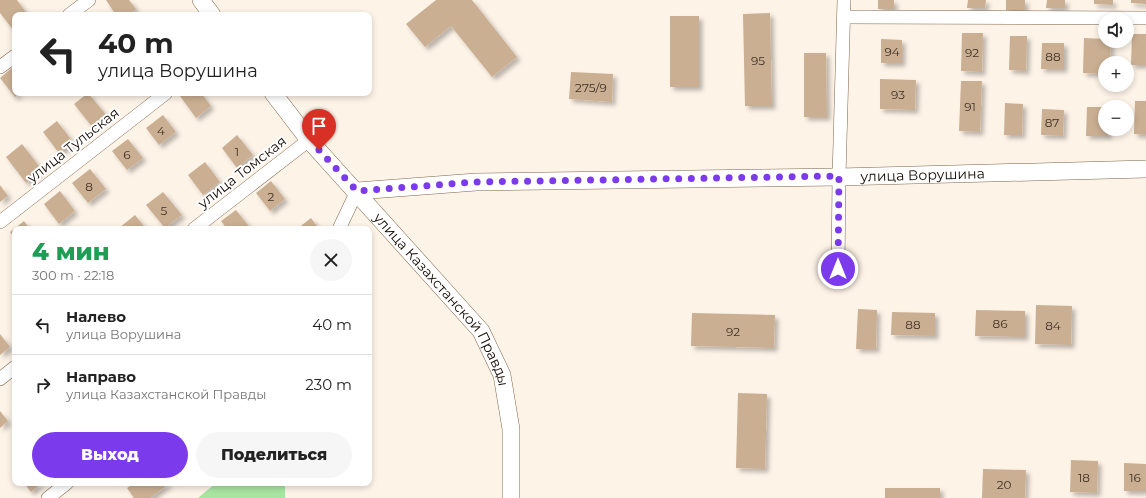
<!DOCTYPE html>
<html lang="ru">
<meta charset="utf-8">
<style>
body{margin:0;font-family:Montserrat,sans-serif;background:#f6f6f6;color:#222;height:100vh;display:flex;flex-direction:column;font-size:15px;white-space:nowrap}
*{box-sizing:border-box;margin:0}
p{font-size:13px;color:#767676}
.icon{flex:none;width:22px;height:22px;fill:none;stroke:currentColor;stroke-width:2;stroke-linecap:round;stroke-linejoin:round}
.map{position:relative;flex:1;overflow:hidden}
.drawer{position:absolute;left:12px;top:226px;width:360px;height:260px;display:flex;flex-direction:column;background:#fff;border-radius:8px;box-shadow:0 2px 6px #0003}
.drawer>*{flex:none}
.hud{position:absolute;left:12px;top:12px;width:360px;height:84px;border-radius:8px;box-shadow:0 2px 6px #0003;background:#fff;color:#222;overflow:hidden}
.tools{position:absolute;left:1098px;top:12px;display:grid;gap:8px}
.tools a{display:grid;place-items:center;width:36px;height:36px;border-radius:50%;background:#fff;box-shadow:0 2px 6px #0003;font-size:20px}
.pin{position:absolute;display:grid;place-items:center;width:34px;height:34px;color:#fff;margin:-41px -17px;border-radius:50% 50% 50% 0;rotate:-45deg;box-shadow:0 0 4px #0007}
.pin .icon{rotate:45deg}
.me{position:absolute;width:44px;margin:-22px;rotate:0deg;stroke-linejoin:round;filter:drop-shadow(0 0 3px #0008)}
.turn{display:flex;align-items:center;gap:14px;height:84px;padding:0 20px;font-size:18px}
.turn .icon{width:52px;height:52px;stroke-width:2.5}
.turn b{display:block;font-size:28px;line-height:34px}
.round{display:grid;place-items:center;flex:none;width:42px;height:42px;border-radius:21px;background:#f6f6f6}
.summary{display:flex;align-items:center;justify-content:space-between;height:68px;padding:0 20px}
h1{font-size:24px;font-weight:800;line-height:30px;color:#1e9e55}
.action{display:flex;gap:8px;margin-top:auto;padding:8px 20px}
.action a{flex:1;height:46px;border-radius:24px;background:#7c3aed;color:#fff;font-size:16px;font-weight:800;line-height:46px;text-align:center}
.action a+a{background:#f6f6f6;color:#222}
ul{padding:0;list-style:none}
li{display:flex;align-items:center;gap:12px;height:60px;padding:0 20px;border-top:1px solid #e0e0e0}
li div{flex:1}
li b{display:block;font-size:15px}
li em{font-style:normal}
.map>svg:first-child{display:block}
.green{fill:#a9e4a1}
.building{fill:#caaf93;filter:url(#shadow)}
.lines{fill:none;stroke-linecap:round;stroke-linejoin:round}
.minor-casing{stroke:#7d654b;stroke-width:14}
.tertiary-casing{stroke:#7d654b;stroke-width:18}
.minor{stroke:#fff;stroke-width:13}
.tertiary{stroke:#fff;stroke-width:17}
.route{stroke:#7c3aed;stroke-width:7;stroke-dasharray:0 12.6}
.labels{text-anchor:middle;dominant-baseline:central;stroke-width:4;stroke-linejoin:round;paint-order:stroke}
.number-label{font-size:12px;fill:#403226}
.street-label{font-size:14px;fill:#120902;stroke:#fff}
</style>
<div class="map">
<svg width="1146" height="498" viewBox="0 0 1146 498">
<defs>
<filter id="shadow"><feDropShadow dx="3.5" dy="3.5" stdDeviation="2" flood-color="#0004"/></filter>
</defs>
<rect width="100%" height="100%" fill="#fef3e7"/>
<path class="green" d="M216,483H285V498H198Z"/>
<g class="building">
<path d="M0,0H17L28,15H15L14,31L0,13Z"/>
<path d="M106,0H129L136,9L129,15H116Z"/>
<path d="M436,0H472L517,57L492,77L451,26L425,47L406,24Z"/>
<rect x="878" y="0" width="16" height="9"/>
<path d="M968,0H986L985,8H967Z"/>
<rect x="1006" y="0" width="19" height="10"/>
<path d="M1047,0H1065V8H1046Z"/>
<path d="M1094,0H1113V5L1094,4Z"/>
<path d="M1131,0H1146V4L1131,3Z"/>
<path d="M770,13L772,106H745L743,14Z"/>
<rect x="670" y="16" width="29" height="71"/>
<path d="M962,33H983L982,72L961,71Z"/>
<path d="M1132,34H1146V65H1131Z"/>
<path d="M1010,36H1027L1026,71L1009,70Z"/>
<path d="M1084,38L1105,39V41H1111L1110,63H1105V74L1083,73Z"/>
<path d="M881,39L902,40V63H881Z"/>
<path d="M1042,43H1064V69H1041Z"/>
<path d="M804,53H826L827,117H804Z"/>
<path d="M14,66L15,93H20L15,97L0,78Z"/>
<path d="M571,72L613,74L612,102L569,99Z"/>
<path d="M880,79L916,80L915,110L880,109Z"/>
<path d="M961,81H982L980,132L959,131Z"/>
<path d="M88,93L108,117L93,128L74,104Z"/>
<path d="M184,93H201L211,106L196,118L180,96Z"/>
<path d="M1135,101H1146V135L1134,134Z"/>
<path d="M1005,103L1023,104L1022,135H1004Z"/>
<path d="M1087,107H1105V129H1109L1108,136H1086Z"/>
<path d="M1042,109L1064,110L1063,136L1041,135Z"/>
<path d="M163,115L176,132L159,145L146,128Z"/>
<path d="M57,121L73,142L59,153L43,132Z"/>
<path d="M237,135L253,155L237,168L222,148Z"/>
<path d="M128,139L143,158L127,170L112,151Z"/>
<path d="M22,144L42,170L26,183L6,157Z"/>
<path d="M205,162L220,182L203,195L188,175Z"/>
<path d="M90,169L106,189L88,203L72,183Z"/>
<path d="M271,181L285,199L270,211L256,193Z"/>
<path d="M0,185L8,196L0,202Z"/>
<path d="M60,191L75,211L59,224L44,204Z"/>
<path d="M163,192L182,215L165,228L146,205Z"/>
<path d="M236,210L251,229H227L221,221Z"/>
<path d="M135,215L146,229H120L119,228Z"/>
<path d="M311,218L319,229H297Z"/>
<path d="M24,221L30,229H15V239L10,232Z"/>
<path d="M1036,305L1072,306L1071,345L1035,344Z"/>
<path d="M858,309L877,310L876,349H856Z"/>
<path d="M976,310L1025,311V337L975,336Z"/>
<path d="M892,312L935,313V336L891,335Z"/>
<path d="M692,313L775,315L774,348L691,346Z"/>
<path d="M0,334L10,347L0,355Z"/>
<path d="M738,393L767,394L765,469L736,468Z"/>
<path d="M0,411L8,421L0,428Z"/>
<path d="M1071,460L1098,461L1097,493L1070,492Z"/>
<path d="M1124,463L1146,464V491H1124Z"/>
<path d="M983,469L1026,470L1025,498H982Z"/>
<path d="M24,483H42L31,492Z"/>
<path d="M134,483H170L150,498H134L127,488Z"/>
<rect x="885" y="488" width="55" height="10"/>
</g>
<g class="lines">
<g class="minor-casing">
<g id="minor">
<path d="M69,15L89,0"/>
<path d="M844,17L1146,18"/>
<path d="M0,67L15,56"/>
<path d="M0,222L166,93"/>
<path d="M194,229L309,140"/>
<path d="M339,229L357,191"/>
<path d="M838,269L839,177L844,0"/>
<path d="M0,379L15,367"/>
<path d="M48,498L67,483"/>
</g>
</g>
<g class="tertiary-casing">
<g id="tertiary">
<path d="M201,0L212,15"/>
<path id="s1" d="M273,93L309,140L481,331L502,375L511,429V498"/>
<path id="s2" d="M357,191L476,182L839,177L1146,169"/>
</g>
</g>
<use href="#minor" class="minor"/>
<use href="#tertiary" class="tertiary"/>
</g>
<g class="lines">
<path class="route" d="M319,150L357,191L476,182L839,176L838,269"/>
</g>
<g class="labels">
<g class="number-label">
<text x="892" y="51">94</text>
<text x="972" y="52">92</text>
<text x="1053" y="56">88</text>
<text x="758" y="60">95</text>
<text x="591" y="87">275/9</text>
<text x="898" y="94">93</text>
<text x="970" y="106">91</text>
<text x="1052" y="122">87</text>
<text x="161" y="130">4</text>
<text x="237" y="151">1</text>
<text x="127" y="154">6</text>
<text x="89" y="186">8</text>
<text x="271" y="196">2</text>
<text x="164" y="210">5</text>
<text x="1000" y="323">86</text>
<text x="913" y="324">88</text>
<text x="1053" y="325">84</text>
<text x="733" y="331">92</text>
<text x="1084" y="477">18</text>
<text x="1135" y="477">16</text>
<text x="1004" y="484">20</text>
</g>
<g class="street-label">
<text transform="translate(73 145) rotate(-38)">улица Тульская</text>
<text transform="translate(242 172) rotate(-38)">улица Томская</text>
<text stroke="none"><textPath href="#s2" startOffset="566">улица Ворушина</textPath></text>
<text stroke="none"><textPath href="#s1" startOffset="268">улица Казахстанской Правды</textPath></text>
</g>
</g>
</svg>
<div class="tools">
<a><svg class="icon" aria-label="sound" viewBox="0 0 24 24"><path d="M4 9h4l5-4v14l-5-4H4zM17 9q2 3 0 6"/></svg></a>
<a>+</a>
<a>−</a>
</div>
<div class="pin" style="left:319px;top:150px;background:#d93025"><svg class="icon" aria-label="arrive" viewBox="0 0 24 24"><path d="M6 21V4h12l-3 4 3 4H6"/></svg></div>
<svg class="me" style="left:838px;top:269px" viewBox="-20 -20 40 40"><circle r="17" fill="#7c3aed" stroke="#fff" stroke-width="3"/><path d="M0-11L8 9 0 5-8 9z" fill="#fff"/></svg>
<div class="hud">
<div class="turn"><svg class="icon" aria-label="left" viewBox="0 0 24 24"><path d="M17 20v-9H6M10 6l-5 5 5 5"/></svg><div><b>40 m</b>улица Ворушина</div></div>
</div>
<section class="drawer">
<div class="summary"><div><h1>4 мин</h1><p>300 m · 22:18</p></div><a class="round"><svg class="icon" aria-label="close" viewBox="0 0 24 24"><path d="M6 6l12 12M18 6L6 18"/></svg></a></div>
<ul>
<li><svg class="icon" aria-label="left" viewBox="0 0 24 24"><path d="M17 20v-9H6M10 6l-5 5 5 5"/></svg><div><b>Налево</b><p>улица Ворушина</p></div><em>40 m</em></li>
<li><svg class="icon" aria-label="right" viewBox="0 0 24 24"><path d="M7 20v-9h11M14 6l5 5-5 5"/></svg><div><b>Направо</b><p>улица Казахстанской Правды</p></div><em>230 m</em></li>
</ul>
<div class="action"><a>Выход</a><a>Поделиться</a></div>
</section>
</div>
